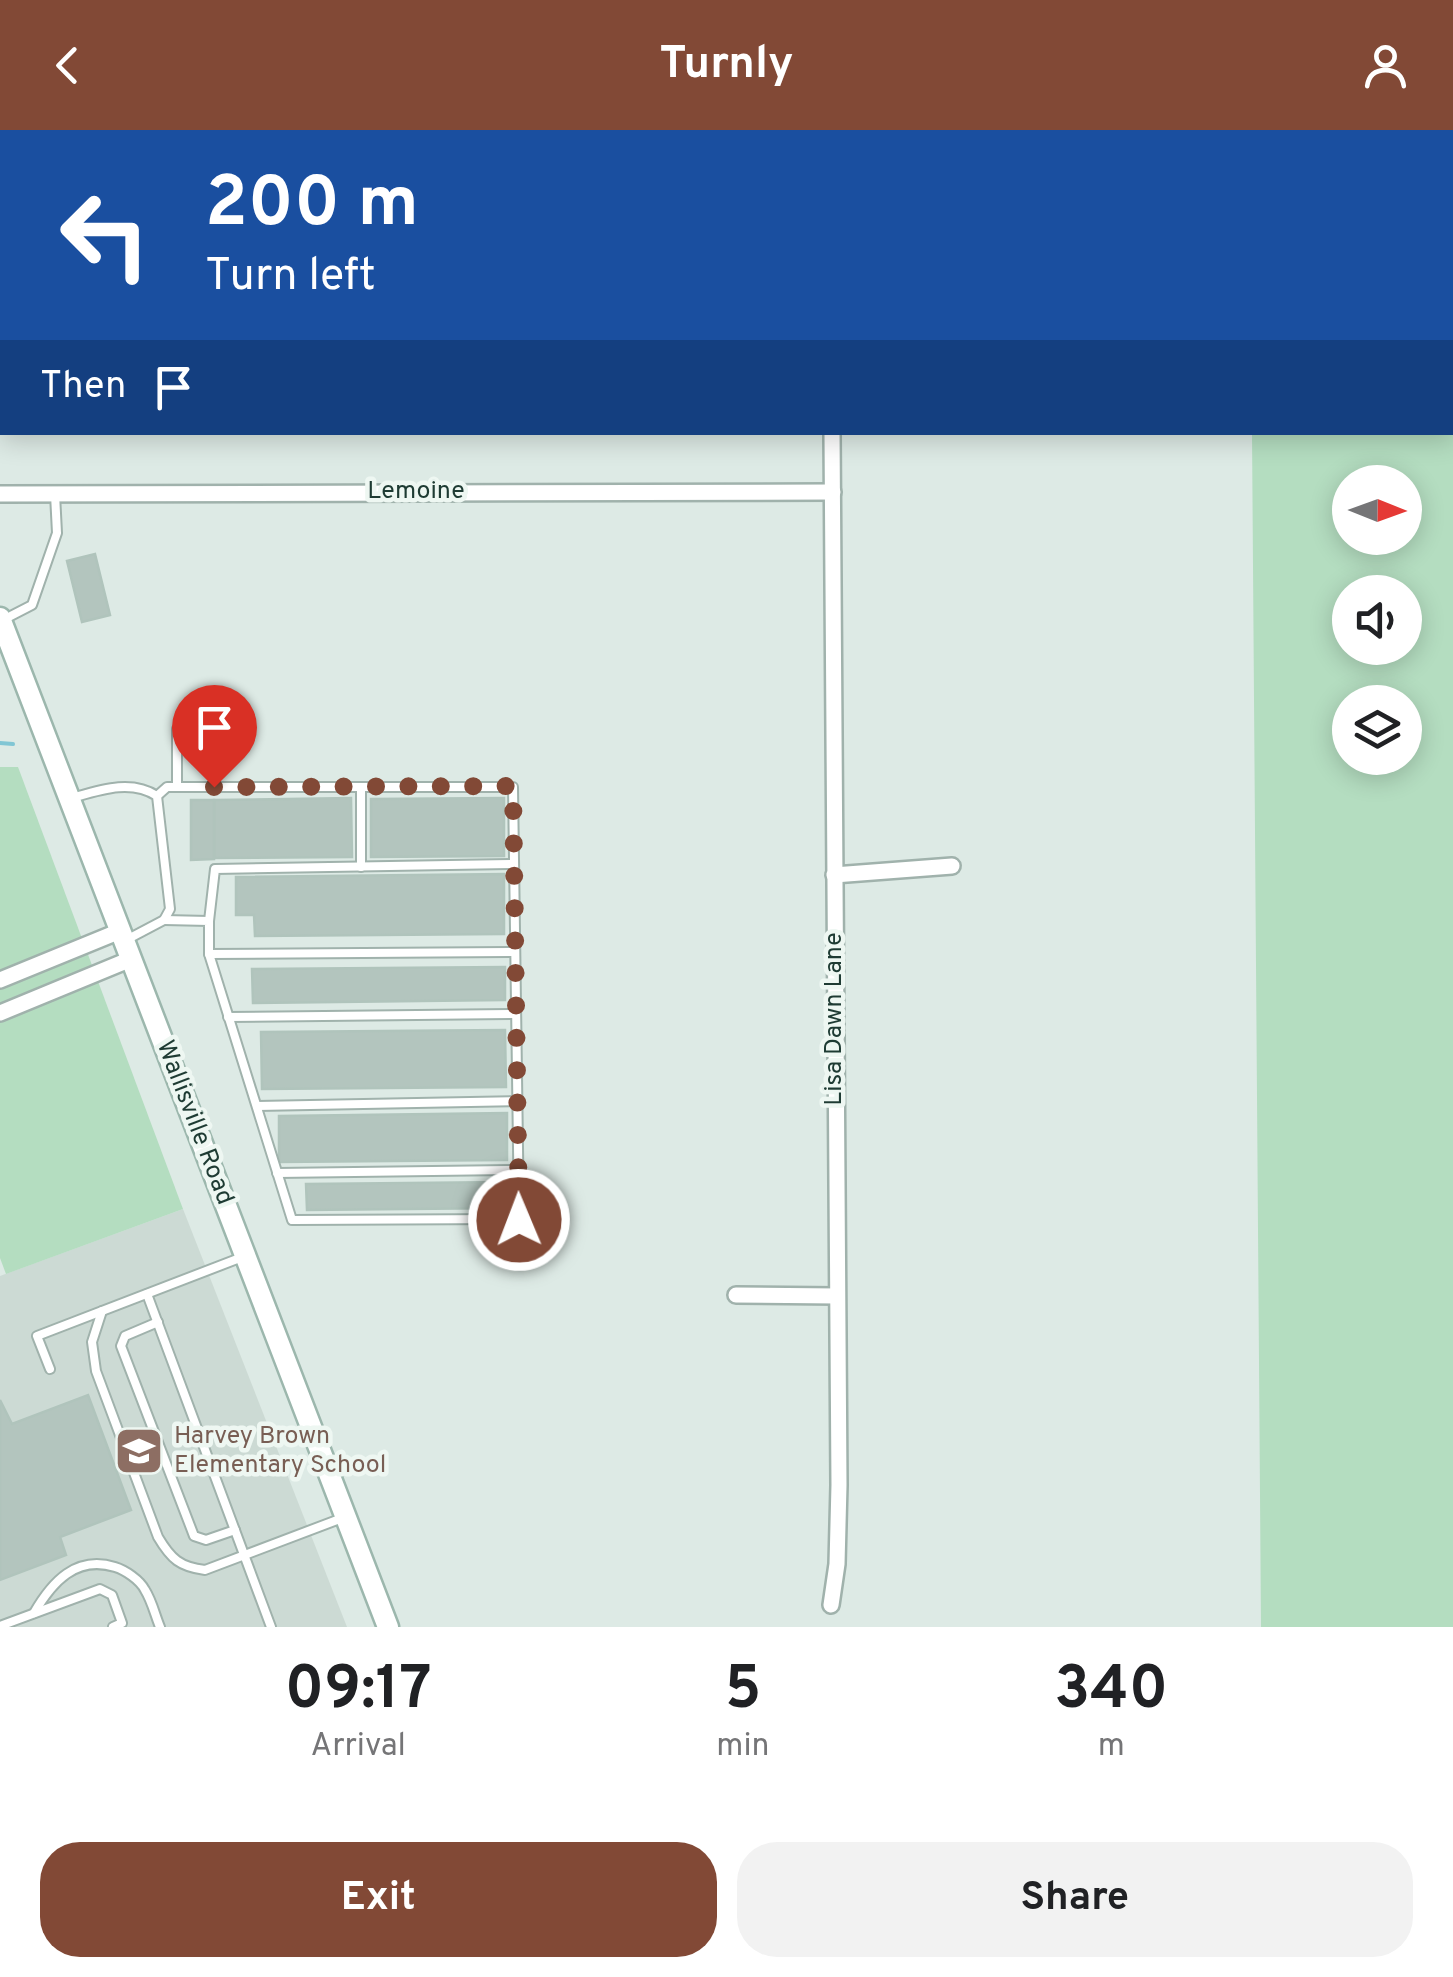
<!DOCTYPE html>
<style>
body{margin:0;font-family:Overpass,sans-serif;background:#f2f2f2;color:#202124;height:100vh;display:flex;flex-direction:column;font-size:38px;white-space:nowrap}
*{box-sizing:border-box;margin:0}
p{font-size:32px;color:#757577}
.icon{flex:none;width:55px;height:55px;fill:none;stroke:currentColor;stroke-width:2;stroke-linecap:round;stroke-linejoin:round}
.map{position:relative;height:1497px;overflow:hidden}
.drawer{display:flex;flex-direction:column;background:#fff;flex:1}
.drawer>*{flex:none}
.banner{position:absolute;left:0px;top:0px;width:1455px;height:305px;box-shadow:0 5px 25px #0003;background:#1a4fa0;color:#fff;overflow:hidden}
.needle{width:65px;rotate:91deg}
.buttons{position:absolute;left:1332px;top:335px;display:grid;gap:20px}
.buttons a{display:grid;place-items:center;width:90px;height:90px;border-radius:50%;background:#fff;box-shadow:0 5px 25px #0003;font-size:50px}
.pin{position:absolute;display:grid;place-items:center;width:85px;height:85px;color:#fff;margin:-102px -42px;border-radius:50% 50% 50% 0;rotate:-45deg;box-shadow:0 0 10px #0007}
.pin .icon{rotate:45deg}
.me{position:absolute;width:110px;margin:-55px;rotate:359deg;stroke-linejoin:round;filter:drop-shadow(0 0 8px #0008)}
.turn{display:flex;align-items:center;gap:35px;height:210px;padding:0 40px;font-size:45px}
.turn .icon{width:130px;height:130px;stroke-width:2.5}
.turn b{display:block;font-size:70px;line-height:85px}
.then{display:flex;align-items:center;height:95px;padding:0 40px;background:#0003;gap:20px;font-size:38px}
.eta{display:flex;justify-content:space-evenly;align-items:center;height:170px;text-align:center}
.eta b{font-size:60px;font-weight:700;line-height:70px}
.button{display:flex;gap:20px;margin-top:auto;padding:20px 40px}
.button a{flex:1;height:115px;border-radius:40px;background:#824936;color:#fff;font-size:40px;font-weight:700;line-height:115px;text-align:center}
.button a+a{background:#f2f2f2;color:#202124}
header{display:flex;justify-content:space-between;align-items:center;height:130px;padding:0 40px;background:#824936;color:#fff;font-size:45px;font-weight:700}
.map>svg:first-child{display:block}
.built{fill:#ccdad4}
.green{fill:#b4ddc0;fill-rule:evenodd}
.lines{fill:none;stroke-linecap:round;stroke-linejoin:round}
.stream{stroke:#81c6d4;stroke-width:4}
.building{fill:#b3c5be;stroke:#b0c4bc;stroke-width:2.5}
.service-casing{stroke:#a0b2ac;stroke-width:12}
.minor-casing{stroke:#a0b2ac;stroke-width:20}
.secondary-casing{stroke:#9cb7ad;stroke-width:25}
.service{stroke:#fff;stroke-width:8}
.minor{stroke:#fff;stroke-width:15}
.secondary{stroke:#fff;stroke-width:20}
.route{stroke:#824936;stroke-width:18;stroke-dasharray:0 32.4}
.labels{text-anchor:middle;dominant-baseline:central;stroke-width:9;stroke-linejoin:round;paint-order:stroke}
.street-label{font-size:25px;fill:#1e3b33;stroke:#eef7f2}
.education-label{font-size:25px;fill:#785e54;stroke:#eef7f2;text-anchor:start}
</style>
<header><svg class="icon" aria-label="back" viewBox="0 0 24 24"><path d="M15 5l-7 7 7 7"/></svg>Turnly<svg class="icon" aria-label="person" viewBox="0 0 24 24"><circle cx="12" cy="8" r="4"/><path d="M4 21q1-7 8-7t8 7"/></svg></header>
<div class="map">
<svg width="1453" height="1497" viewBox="0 0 1453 1497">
<rect width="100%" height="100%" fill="#ddeae5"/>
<path class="built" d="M183,1079L347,1497H0V1146Z"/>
<g class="green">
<path d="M1250,0H1453V1497H1261L1252,303L1452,302V2ZM1350,352H1405V408H1350ZM1350,462H1405V518H1350ZM1350,572H1405V628H1350Z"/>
<path d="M0,637H18L183,1079L6,1144L0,1128Z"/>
</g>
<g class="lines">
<path class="stream" d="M0,613L13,614"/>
</g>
<g class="building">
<path d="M95,424L110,485L82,492L67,431Z"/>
<path d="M351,668L352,727L214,728V670Z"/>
<path d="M504,668V726L371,727V669Z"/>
<path d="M191,670H214V729L191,730Z"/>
<path d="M504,744V804L255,806L254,785H236V747Z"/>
<path d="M505,837V870L253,873L252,839Z"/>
<path d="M505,900L506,957L262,959L261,902Z"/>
<path d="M507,983V1030L279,1032V986Z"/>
<path d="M508,1052V1078L307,1080L306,1054Z"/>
<path d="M88,1265L131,1380L60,1407L66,1425L0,1450V1270L12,1294Z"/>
</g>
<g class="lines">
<g class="service-casing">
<g id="service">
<path d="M1049,0V2"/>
<path d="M1,491L32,475L57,403L55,364"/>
<path d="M177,599V657"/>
<path d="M361,657V737"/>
<path d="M157,666L167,657H513L519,1089L292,1090L209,824V791L164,790"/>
<path d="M72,668C100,660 131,649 157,666L170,779L164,790L128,809"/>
<path d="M209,791L215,739L514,734"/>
<path d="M209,824L515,822"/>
<path d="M228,887L516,884"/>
<path d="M257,976L517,971"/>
<path d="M277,1043L518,1040"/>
<path d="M147,1164L271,1497"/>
<path d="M102,1181L92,1212L96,1241L158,1407C171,1429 180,1437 205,1440L345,1387"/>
<path d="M158,1192L125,1206L121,1216L194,1406L206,1410L235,1400"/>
<path d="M50,1239L37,1206L245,1126"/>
<path d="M34,1483C52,1452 76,1425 115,1437C125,1440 140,1450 145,1460C152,1471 155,1485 160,1497"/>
<path d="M0,1496L100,1459L112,1465L122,1493L113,1497"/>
</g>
</g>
<g class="minor-casing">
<g id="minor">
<path d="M832,0V2"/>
<path d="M0,364L833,362"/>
<path d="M834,745L952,736"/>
<path d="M0,850L120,801"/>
<path d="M0,883L131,829"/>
<path d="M736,1165L837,1166"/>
<path d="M831,1475L837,1434L839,1355L832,302"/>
</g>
</g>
<g class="secondary-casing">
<path id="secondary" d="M0,488L388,1497"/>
</g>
<use href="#service" class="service"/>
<use href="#minor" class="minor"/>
<use href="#secondary" class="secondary"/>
</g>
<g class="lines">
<path class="route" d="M214,657L513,656L519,1090"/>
</g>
<defs>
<g id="school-square" transform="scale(2.5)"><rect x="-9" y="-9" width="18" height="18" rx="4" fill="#8d6e63" stroke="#eef7f2"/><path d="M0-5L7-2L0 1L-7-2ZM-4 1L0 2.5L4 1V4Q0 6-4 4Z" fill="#fff"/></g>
</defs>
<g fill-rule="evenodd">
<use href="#school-square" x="139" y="1321"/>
</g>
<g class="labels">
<g class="street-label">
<text x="416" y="362">Lemoine</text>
<text transform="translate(835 889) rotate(-90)">Lisa Dawn Lane</text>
<text transform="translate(194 993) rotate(69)">Wallisville Road</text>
</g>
<g class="education-label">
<text x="174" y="1307">Harvey Brown<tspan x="174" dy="29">Elementary School</tspan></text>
</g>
</g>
</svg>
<div class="buttons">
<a><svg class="needle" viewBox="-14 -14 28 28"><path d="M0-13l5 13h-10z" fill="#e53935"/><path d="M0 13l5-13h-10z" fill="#757577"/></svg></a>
<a><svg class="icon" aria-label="sound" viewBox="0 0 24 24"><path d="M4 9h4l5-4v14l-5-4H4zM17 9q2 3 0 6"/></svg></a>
<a><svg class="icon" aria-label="layers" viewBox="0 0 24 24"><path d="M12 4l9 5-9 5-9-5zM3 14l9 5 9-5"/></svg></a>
</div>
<div class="pin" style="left:214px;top:657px;background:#d93025"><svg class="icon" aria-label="arrive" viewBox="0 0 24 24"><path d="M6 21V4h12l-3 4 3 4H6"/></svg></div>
<svg class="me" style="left:519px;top:1090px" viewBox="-20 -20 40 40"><circle r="17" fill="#824936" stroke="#fff" stroke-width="3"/><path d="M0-11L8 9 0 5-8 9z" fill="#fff"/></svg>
<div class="banner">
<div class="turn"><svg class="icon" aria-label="left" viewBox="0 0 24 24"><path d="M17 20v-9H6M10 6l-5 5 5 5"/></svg><div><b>200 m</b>Turn left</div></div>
<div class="then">Then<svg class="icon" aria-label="arrive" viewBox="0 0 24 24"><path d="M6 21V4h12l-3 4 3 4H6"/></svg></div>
</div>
</div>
<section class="drawer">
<div class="eta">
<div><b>09:17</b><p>Arrival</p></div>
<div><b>5</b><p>min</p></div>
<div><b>340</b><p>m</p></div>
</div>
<div class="button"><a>Exit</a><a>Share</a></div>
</section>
